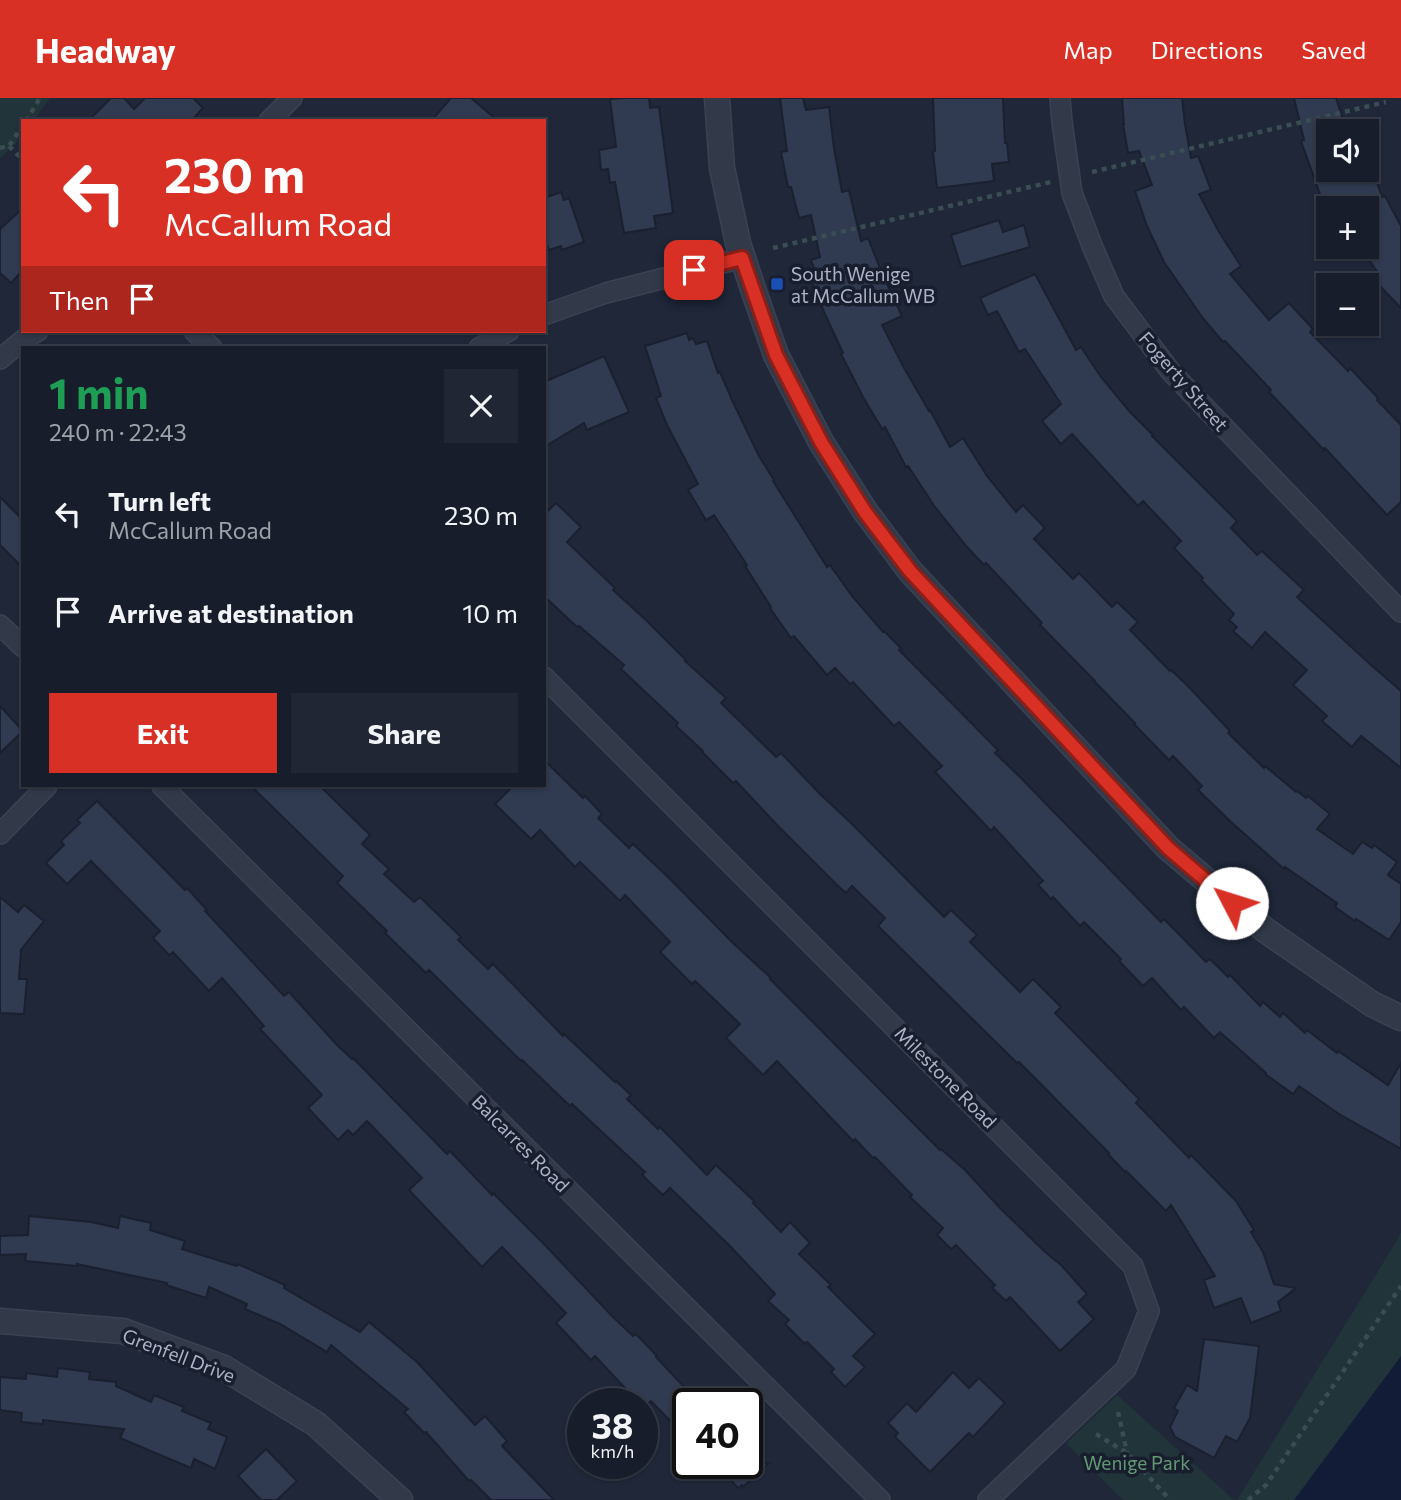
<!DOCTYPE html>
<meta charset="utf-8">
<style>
body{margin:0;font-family:Commissioner,sans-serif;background:#202633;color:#f1f3f6;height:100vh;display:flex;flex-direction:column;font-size:26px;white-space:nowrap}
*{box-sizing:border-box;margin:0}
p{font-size:23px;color:#9ea2a9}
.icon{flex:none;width:38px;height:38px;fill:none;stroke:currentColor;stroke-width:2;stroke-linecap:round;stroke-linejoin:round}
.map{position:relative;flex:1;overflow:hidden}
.drawer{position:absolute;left:21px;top:248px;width:525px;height:441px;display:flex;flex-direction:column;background:#171d2b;border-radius:0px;box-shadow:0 2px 5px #0004,0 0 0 2px #363b47}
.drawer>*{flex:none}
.banner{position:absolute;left:21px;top:21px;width:525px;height:214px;border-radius:0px;box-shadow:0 2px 5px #0004,0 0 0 2px #363b47;background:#d93025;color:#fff;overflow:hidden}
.tools{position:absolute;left:1316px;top:21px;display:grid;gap:14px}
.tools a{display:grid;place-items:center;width:63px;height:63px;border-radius:0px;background:#171d2b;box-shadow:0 2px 5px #0004,0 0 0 2px #363b47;font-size:35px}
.speed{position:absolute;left:567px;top:1290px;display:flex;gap:14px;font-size:35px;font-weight:700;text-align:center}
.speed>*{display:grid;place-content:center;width:91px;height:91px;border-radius:50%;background:#171d2b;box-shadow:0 2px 5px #0004,0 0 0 2px #363b47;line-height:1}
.speed small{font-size:18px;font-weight:400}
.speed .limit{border:4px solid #111;border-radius:10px;background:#fff;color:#111}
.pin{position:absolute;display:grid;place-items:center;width:60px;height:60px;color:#fff;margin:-30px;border-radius:14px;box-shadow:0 4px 10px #0006}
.me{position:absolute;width:77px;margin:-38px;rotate:310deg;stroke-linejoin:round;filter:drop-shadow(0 0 5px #0008)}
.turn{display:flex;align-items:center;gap:24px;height:147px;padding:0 28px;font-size:32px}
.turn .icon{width:91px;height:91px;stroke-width:2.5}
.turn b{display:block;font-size:49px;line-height:60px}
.then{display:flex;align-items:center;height:66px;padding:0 28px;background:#0003;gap:14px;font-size:26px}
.round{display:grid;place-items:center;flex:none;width:74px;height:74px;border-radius:0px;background:#202633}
.head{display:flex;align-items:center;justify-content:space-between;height:119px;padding:0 28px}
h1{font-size:42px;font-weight:700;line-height:52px;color:#1e9e55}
.button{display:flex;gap:14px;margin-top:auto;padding:14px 28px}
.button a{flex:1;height:80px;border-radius:0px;background:#d93025;color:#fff;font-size:28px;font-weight:700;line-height:80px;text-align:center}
.button a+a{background:#202633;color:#f1f3f6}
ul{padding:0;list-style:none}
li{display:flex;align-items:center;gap:21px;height:98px;padding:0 28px}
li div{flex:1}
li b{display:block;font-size:26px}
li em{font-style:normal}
header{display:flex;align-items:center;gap:42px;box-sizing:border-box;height:98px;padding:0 35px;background:#d93025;color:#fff}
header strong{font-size:33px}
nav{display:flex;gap:38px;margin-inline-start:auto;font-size:24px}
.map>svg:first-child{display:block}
.green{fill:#21343a}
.water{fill:#121c36}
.building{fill:#303a50;stroke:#1a202f;stroke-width:2}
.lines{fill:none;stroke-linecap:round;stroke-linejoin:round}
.minor-casing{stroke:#3c4252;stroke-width:22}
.tertiary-casing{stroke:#3c4252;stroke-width:27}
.path{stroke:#394d52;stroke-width:4.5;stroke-dasharray:5 5;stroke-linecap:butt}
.minor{stroke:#323949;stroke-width:19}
.tertiary{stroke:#323949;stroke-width:24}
.route-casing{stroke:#8d1f18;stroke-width:18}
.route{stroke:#d93025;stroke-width:12}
.transit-dot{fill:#1a4fb4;stroke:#181e2d;stroke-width:2.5}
.labels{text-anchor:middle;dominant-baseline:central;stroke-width:7;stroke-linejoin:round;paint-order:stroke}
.poi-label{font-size:19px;fill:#acb3c6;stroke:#181e2d;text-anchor:start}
.street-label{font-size:19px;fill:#acb3c6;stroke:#181e2d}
.park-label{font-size:19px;fill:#639875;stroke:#181e2d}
</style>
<header>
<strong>Headway</strong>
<nav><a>Map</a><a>Directions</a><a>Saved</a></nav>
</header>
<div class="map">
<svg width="1401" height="1402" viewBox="0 0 1401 1402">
<rect width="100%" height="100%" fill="#1f2739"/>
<g class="green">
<path d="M0,0H50L33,23H23V36L15,46L0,60Z"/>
<path d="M1401,1134V1402H1237L1396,1144Z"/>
<path d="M1117,1297L1234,1402H1123L1066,1345Z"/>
</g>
<path class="water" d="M1401,1258V1402H1294Z"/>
<g class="building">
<path d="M111,0H124L134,11L145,0H193L203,10L191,23H88Z"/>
<path d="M451,0H471L498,23H431Z"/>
<path d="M624,0H649L650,10L659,9L673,115L654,118L656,130L624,135L615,84L610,85L608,71L601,72L599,52L616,49L610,1Z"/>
<path d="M780,0H803L806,12L829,9L834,50L842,94L849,92L861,143L868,140L882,175L902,218L882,227L903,268L929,313L930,312L950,349L963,340L987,378L1016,414L1023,407L1045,430L1034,441L1073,481L1079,475L1112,509L1117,504L1138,524L1130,532L1170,573L1171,572L1188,588L1230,633L1228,635L1264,670L1265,668L1296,694L1297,693L1306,700L1308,698L1330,716L1317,731L1353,756L1362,744L1372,750L1374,747L1397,764L1388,777L1401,786V824L1389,842L1356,821L1355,823L1335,809L1337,805L1285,769L1284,771L1231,724L1198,692L1202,688L1173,658L1169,662L1134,626L1135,625L1093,582H1094L1040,527L1042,525L986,465L984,467L967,449L935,409L908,368L906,369L885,329L882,331L863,299L841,256L843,255L824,214L810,179L816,177L811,162L820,159L811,117L799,120L791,89H788L781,54L787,53Z"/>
<path d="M933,0H1003L1005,45H1007L1009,64L992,66L994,83L937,90L933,54L935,53Z"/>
<path d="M1122,0H1182L1185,26L1191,60L1198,58L1211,92L1199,96L1219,134L1241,168L1230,176L1269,222L1289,205L1313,231L1310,234L1348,273L1350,270L1378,300L1377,302L1401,327V404L1387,417L1325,350L1324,352L1269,294L1271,292L1225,243L1223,244L1202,219L1164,164L1147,128L1135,93L1152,87L1139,53L1128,55L1123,26H1124Z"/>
<path d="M1294,0H1336L1347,33H1328V72H1367V65H1370L1382,99L1385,98L1401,128V210L1375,183L1380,178L1367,159V110H1328V113H1326L1301,43L1304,42Z"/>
<path d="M561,94L564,102L569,100L584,144L562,152L561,148L549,152L544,138V100Z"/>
<path d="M23,110V172L11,185L0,175V131Z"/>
<path d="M999,122L1003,134L1024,127L1030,149L961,169L951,137Z"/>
<path d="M1035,176L1076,252L1081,249L1101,279L1130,314L1153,337L1152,338L1237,423L1231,430L1257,457L1262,453L1304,492L1297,499L1371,567L1401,593V670L1361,638L1352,649L1322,623L1327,618L1293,587L1307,572L1265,534L1252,550L1233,533L1237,529L1229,522L1234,516L1201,482L1203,480L1174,450L1181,443L1143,403L1138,408L1072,336L1061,346L1042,323L1061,306L1025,251L1019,254L997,213L988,217L980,200Z"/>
<path d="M687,235L689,242L693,240L696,246L707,243L718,275L720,274L732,302L759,358L774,382L773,383L827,469L830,467L852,498L883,534L884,533L901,550L899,552L998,652L995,655L1019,678L1161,824L1164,821L1206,864L1210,861L1228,879L1230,877L1260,908L1263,904L1280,919L1283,915L1305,935L1307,932L1337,955L1338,953L1388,987L1401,965V1051L1339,1016L1299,988L1293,996L1265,976L1266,975L1220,934L1214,940L1184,909L1181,912L1152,880L1143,888L1119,863L1121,861L1084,824L1080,828L1053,799L1051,801L1038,787L1043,783L994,729L991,733L935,674L942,668L899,624L894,628L853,584L850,586L835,570L827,577L794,538L791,540L770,510L771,509L745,468L747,467L714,417L706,422L688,392L698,386L667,327L656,300L661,298L645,248Z"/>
<path d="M604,258L629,314L587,332L584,325L544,349V284Z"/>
<path d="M0,399L23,422V470L0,447Z"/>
<path d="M556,405L581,429L567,444L615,490L613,492L647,523L686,562L685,563L726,600L721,605L776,659L781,655L820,696L850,724L944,819L951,812L977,837L970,844L1020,894L1033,881L1061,909L1055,915L1139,1001L1136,1005L1189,1060L1191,1057L1236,1103L1254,1132L1251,1134L1263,1154L1274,1186L1296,1190L1278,1204L1281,1213L1251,1225L1241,1200L1214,1210L1204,1182L1215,1178L1171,1107L1166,1113L1126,1073L1125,1074L1108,1056L1109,1055L1019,964L1017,965L878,828L885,820L852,788L846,795L837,787L778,728L736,683L733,685L702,654L703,653L676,628L678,625L621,571L624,567L579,528L577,529L544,498V417Z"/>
<path d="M0,608L23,633L0,655Z"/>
<path d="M544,662L583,700L585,698L602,716L598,720L629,750L633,746L668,779L733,845L771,880L770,881L940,1052L941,1051L965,1072L999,1109L1044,1153L1061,1167L1087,1196L1078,1204L1094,1221L1060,1253L1010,1199L1006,1203L992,1190L995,1187L956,1147L951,1151L937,1137L943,1130L910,1099L912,1097L875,1059L873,1060L855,1041L853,1043L777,963L763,977L726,940L740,926L695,883L692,886L660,854L670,844L625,797L620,803L580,764L575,769L540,732L531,741L495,706L513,688H544Z"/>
<path d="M251,688H320L370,737L362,746L389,771L384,776L414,804L420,799L461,839L458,842L488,871L493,866L563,938L564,936L615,984L616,983L631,997L627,1001L658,1031L660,1029L707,1077L716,1067L755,1104L753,1105L781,1134L790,1124L810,1145L799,1156L831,1187L828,1189L875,1236L853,1258L865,1269L845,1289L831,1274L834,1271L807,1244L805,1246L785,1226L789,1222L768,1203L775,1196L730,1148L670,1090L663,1097L642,1077L645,1074L572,1006L570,1008L522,962L521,963L429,872L426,875L385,835L387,833L337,785L343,778Z"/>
<path d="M97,703L185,792L187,790L207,812L205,813L284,898L289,894L337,947L352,961L353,960L447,1056L450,1053L492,1097L493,1095L542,1144L613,1219L633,1238L636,1236L657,1258L656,1259L700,1306H688V1341L651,1303L644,1309L642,1306H640L595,1258L591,1262L556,1225L566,1215L502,1149L482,1169L409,1092L422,1080L367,1023L353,1037L348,1032L338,1042L308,1010L322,997L260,931L264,928L222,880L209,893L173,854L169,857L153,840L160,833L91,763L67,786L46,765L64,747L61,743L80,725L77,722Z"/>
<path d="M0,799L18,814L24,807L44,823L21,852L19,881H27L24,916L0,915Z"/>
<path d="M29,1118L91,1124L118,1130L120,1118L151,1125L150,1132L185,1143L182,1151L237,1168L238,1166L285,1187L284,1190L360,1234L369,1224L417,1264L475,1327L485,1318L507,1343L502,1348L554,1402H491L471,1382L469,1383L426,1334L424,1335L404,1314L408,1311L331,1247L327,1254L280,1226L245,1211L247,1206L209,1189L206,1200L166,1187L167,1185L77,1166V1168L25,1163L26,1156L0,1157V1138L28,1137Z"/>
<path d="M1204,1241L1259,1248L1250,1320L1237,1344L1226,1338L1214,1360L1175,1339L1170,1329L1178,1313L1174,1310L1187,1287L1197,1293Z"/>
<path d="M58,1270L90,1274L89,1281L116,1284V1288L151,1304L154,1297L184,1309L182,1313L211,1325L208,1331L227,1339L215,1371L194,1361L191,1370L120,1340L124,1331L43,1322V1326L21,1324L22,1315L0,1312V1279L26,1281V1275L57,1279Z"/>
<path d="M953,1274L969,1290L979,1280L1005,1305L973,1339L969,1335L930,1374L895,1339L898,1335L888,1325L907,1305L916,1314Z"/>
<path d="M266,1351L297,1383L277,1402H261L238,1378Z"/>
<path d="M715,1365H769L743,1389L742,1387L738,1390Z"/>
</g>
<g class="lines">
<g class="minor-casing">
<g id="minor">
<path d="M1060,0L1062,24L1072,95L1093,150L1114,198L1171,274L1401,514"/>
<path d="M269,23L292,0"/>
<path d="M544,217L606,195L742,160"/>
<path d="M194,233L212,250"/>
<path d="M479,250L509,233"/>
<path d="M0,261L23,242L38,233"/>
<path d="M0,527L23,549"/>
<path d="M544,579L1133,1168L1149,1213L1126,1271L988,1402"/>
<path d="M162,688L880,1402"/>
<path d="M0,736L47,688"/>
</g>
</g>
<g class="tertiary-casing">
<g id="tertiary">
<path d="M717,0L722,70L738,145L753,191L776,257L821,344L865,413L910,473L1168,750L1265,832L1372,906L1401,920"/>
<path d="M0,1223L123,1233L224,1270L316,1326L400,1402"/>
</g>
</g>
<g class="path">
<path d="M26,23L40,0"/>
<path d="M9,48L23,62"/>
<path d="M0,50L9,48L23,27"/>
<path d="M1092,74L1386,4"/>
<path d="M773,150L1051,84"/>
<path d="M1118,1314L1127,1354"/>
<path d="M1096,1336L1127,1355L1170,1402"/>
<path d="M1248,1402L1266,1387L1401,1188"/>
</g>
<use href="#minor" class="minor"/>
<use href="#tertiary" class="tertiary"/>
</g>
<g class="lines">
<g class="route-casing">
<path id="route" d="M694,172L742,160L776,257L821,344L865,414L910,473L1168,750L1232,805"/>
</g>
<use href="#route" class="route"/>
</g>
<rect class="transit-dot" x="770" y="179" width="14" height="14" rx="3.5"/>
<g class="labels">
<g class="poi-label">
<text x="791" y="175">South Wenige<tspan x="791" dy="22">at McCallum WB</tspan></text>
</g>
<g class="street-label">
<text transform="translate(1184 283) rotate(49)">Fogerty Street</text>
<text transform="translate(946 979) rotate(45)">Milestone Road</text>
<text transform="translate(521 1045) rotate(45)">Balcarres Road</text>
<text transform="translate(179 1257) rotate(21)">Grenfell Drive</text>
</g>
<g class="park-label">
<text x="1137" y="1364">Wenige Park</text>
</g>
</g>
</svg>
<div class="tools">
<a><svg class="icon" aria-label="sound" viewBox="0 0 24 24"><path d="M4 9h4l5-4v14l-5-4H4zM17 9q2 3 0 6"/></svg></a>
<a>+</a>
<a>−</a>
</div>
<div class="speed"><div>38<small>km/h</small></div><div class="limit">40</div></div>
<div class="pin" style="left:694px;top:172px;background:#d93025"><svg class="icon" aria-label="arrive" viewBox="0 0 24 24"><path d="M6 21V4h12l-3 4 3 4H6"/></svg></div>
<svg class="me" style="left:1232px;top:805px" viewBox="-20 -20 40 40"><circle r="19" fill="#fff"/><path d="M0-13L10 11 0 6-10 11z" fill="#d93025"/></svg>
<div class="banner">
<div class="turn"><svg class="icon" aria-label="left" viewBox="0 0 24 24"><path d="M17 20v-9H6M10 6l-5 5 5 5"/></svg><div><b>230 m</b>McCallum Road</div></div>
<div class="then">Then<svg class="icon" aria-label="arrive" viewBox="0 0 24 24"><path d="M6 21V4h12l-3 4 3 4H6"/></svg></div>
</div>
<section class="drawer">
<div class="head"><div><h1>1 min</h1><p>240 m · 22:43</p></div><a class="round"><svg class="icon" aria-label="close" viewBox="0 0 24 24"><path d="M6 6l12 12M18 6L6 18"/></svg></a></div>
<ul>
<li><svg class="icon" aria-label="left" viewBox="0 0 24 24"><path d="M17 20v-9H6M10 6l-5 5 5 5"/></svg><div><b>Turn left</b><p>McCallum Road</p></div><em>230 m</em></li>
<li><svg class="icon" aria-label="arrive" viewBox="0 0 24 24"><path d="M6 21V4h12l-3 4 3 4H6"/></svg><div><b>Arrive at destination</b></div><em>10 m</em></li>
</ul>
<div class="button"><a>Exit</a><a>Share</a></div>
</section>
</div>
